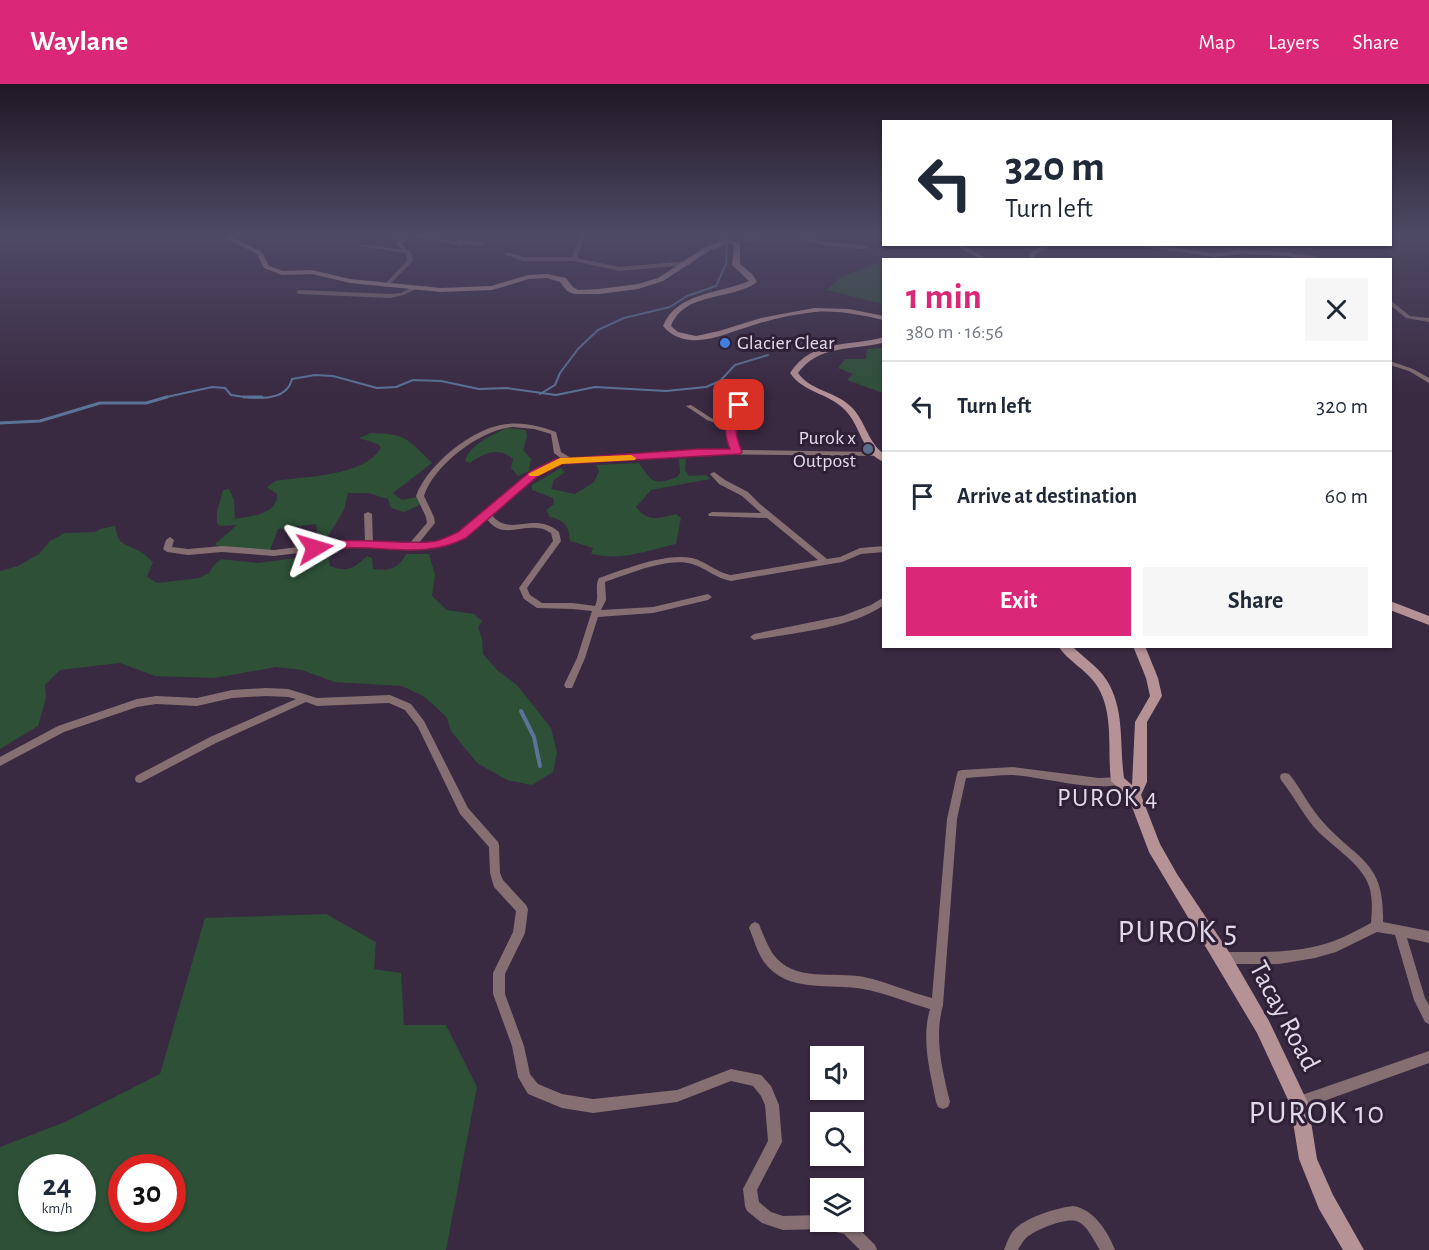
<!DOCTYPE html>
<meta charset="utf-8">
<style>
body{margin:0;font-family:"Alegreya Sans",sans-serif;background:#f6f6f7;color:#1f2937;height:100vh;display:flex;flex-direction:column;font-size:22px;white-space:nowrap}
*{box-sizing:border-box;margin:0}
p{font-size:20px;color:#747a83}
.icon{flex:none;width:33px;height:33px;fill:none;stroke:currentColor;stroke-width:2;stroke-linecap:round;stroke-linejoin:round}
.map{position:relative;flex:1;overflow:hidden}
.sheet{position:absolute;left:882px;top:174px;width:510px;height:390px;display:flex;flex-direction:column;background:#fff;border-radius:0px;box-shadow:0 2px 4px #0004}
.sheet>*{flex:none}
.top-card{position:absolute;left:882px;top:36px;width:510px;height:126px;border-radius:0px;box-shadow:0 2px 4px #0004;background:#fff;color:#1f2937;overflow:hidden}
.buttons{position:absolute;left:810px;top:962px;display:grid;gap:12px}
.buttons a{display:grid;place-items:center;width:54px;height:54px;border-radius:0px;background:#fff;box-shadow:0 2px 4px #0004;font-size:30px}
.speed{position:absolute;left:18px;top:1070px;display:flex;gap:12px;font-size:30px;font-weight:700;text-align:center}
.speed>*{display:grid;place-content:center;width:78px;height:78px;border-radius:50%;background:#fff;box-shadow:0 2px 4px #0004;line-height:1}
.speed small{font-size:15px;font-weight:400}
.speed .limit{border:9px solid #d22;background:#fff;color:#111}
.pin{position:absolute;display:grid;place-items:center;width:51px;height:51px;color:#fff;margin:-26px;border-radius:12px;box-shadow:0 3px 9px #0006}
.me{position:absolute;width:66px;margin:-33px;rotate:83deg;stroke-linejoin:round;filter:drop-shadow(0 0 4px #0008)}
.turn{display:flex;align-items:center;gap:21px;height:126px;padding:0 24px;font-size:27px}
.turn .icon{width:78px;height:78px;stroke-width:2.5}
.turn b{display:block;font-size:42px;line-height:51px}
.round{display:grid;place-items:center;flex:none;width:63px;height:63px;border-radius:0px;background:#f6f6f7}
.headline{display:flex;align-items:center;justify-content:space-between;height:102px;padding:0 24px}
h1{font-size:36px;font-weight:700;line-height:45px;color:#db2777}
.cta{display:flex;gap:12px;margin-top:auto;padding:12px 24px}
.cta a{flex:1;height:69px;border-radius:0px;background:#db2777;color:#fff;font-size:24px;font-weight:700;line-height:69px;text-align:center}
.cta a+a{background:#f6f6f7;color:#1f2937}
ul{padding:0;list-style:none}
li{display:flex;align-items:center;gap:18px;height:90px;padding:0 24px;border-top:2px solid #e0e1e3}
li div{flex:1}
li b{display:block;font-size:22px}
li em{font-style:normal}
header{display:flex;align-items:center;gap:36px;box-sizing:border-box;height:84px;padding:0 30px;background:#db2777;color:#fff}
header strong{font-size:28px}
nav{display:flex;gap:33px;margin-inline-start:auto;font-size:21px}
.map>svg:first-child{display:block}
.green{fill:#2d5037;fill-rule:evenodd}
.lines{fill:none;stroke-linecap:round;stroke-linejoin:round}
.stream-far2{stroke:#5a7397;stroke-width:2}
.stream-far1{stroke:#5a7397;stroke-width:3}
.stream{stroke:#5a7397;stroke-width:4}
.minor{fill:#856f72;fill-rule:evenodd}
.secondary{fill:#b59296;fill-rule:evenodd}
.route{fill:#db2777;stroke:#8e194d;stroke-width:1.5}
.slow{fill:#f59e0b}
.shop-dot{fill:#3f7fe0;stroke:#2f2037;stroke-width:2}
.service-dot{fill:#5c6f8a;stroke:#2f2037;stroke-width:2}
.labels{text-anchor:middle;dominant-baseline:central;stroke-width:6;stroke-linejoin:round;paint-order:stroke}
.far-poi-label{font-size:20px;fill:#e2d9e8;stroke:#2f2037;text-anchor:start}
.neighbourhood-label{font-size:26px;letter-spacing:1.5px;fill:#e2d9e8;stroke:#2f2037}
.near-street-label{font-size:28px;fill:#e2d9e8;stroke:#2f2037}
.near-neighbourhood-label{font-size:32px;letter-spacing:1.5px;fill:#e2d9e8;stroke:#2f2037}
</style>
<header>
<strong>Waylane</strong>
<nav><a>Map</a><a>Layers</a><a>Share</a></nav>
</header>
<div class="map">
<svg width="1429" height="1166" viewBox="0 0 1429 1166">
<rect width="100%" height="100%" fill="#392941"/>
<g class="green">
<path d="M883,177V220L826,206L841,193Z"/>
<path d="M883,264V309L847,296L853,290L838,284L845,275H866L867,265Z"/>
<path d="M507,344L526,346L527,353L523,366L531,375L529,387L518,392L511,384L513,375C498,362 484,369 470,379L465,377C470,360 492,351 507,344Z"/>
<path d="M371,349C407,350 408,355 432,379L393,409L402,416L417,413L421,416L418,422L404,428L391,424L388,415L368,409H348L344,426L328,452H318L316,440L278,445L270,466L219,463L215,460L237,441L220,442L217,439V428L223,406L229,405L234,416L235,435C250,432 278,431 277,410L267,403L275,397C306,392 363,393 381,364L378,360L359,354Z"/>
<path d="M679,375H686L685,386L689,392L706,391L710,395L651,406L636,423C648,439 659,434 676,430L681,434L676,460C644,467 624,477 591,470L593,464L570,457C569,443 565,436 550,433L546,426L554,420L553,414L532,406V401L561,384L565,388L554,396L551,405L575,410L594,398L599,387L596,381L639,379C652,398 653,402 677,393L680,389Z"/>
<path d="M115,442C119,461 121,458 137,466C143,468 148,474 153,478L147,493L157,499L199,494L209,489L214,481L221,475L258,479L318,471L329,475L330,482C348,489 354,484 367,472L372,474L373,485C390,487 398,485 406,470H429L435,491L432,512L447,526L474,530L482,537L478,543L482,554L483,570L498,587L517,601L551,644L557,669L553,688L532,701L507,696L477,679L451,647L447,634L435,622L423,612L402,602L334,598L302,586L276,583L214,594L155,592L120,579L60,586L45,601L46,614L38,642L0,665V487L18,482L39,470L50,457L65,449L95,448L100,445Z"/>
<path d="M326,830L376,858L374,885L401,889L404,941H446L477,1003L446,1166H0V1063L65,1038L160,990L205,834ZM32,1083H82V1134H32ZM122,1083H172V1134H122Z"/>
</g>
<g class="lines">
<g class="stream-far2">
<path d="M722,150L724,155"/>
<path d="M540,310L555,301L560,289L578,265L598,246L624,234L670,223L687,212L716,202L726,180L727,160"/>
<path d="M162,314L212,303L225,304L231,311C251,314 286,320 292,295L315,291L333,292L377,304L396,303L413,296L441,297L479,305L507,304L556,311L595,303L666,307L706,303L720,297L735,281L768,271"/>
</g>
<g class="stream-far1">
<path d="M244,313H262"/>
<path d="M0,339L40,337L100,319H146L167,313"/>
</g>
<path class="stream" d="M521,627L534,653L540,682"/>
<g class="minor">
<path d="M396,150H401L404,156L402,160L407,166L410,167L413,175L410,180L387,203L385,202V200L406,178L407,175L406,169L359,162L362,160L402,166L396,160L398,156Z"/>
<path d="M404,150H416L457,158L459,156L480,158L483,160C476,164 466,158 460,162Z"/>
<path d="M581,150H586L577,174L619,183L689,177L692,179L689,181L619,187L574,177H523L504,170L507,168L523,173H572Z"/>
<path d="M761,150H769L738,161L733,160Z"/>
<path d="M804,150H809L811,155L827,158L865,161L868,163L865,165L827,162L807,157Z"/>
<path d="M953,160H960L989,176H982Z"/>
<path d="M1046,160H1053L1035,171V176H1029L1030,169Z"/>
<path d="M1126,160H1144L1214,169L1242,166L1289,168C1300,173 1312,168 1322,176L1296,174L1288,172L1242,170L1214,173Z"/>
<path d="M414,202L417,204L416,205L404,211L390,214L299,210L296,208L299,206L390,210L401,209Z"/>
<path d="M1390,216L1410,232L1429,234V238L1406,234L1390,221Z"/>
<path d="M1390,277L1413,285L1429,294V299L1409,287L1390,281Z"/>
<path d="M737,307L740,309L742,314L741,322L734,339L732,346L739,366L874,368L878,370L874,372L698,370L561,379L537,391L491,430C510,455 533,426 559,448L561,457L527,504L530,511L542,519H573L595,522C600,512 594,503 599,494C626,485 664,469 692,474C706,477 717,489 731,491L818,476L767,434L709,432L708,430L712,428L761,429L742,412L719,400L710,390L714,388L725,396L748,408L760,420L827,475L840,473L860,464L884,462V468L861,470L842,478L731,497C715,494 706,484 692,480C668,473 629,490 605,498L606,516L601,526L653,523L708,510L712,513L708,516L653,529L598,533L585,574L572,604H566L564,601L577,574L592,527L573,525L537,524L524,515L519,504L553,457L551,449C547,447 543,444 537,444C517,442 501,455 486,434L465,453L436,464L411,466L347,463L274,472L222,468L188,471L167,468L163,465L166,456L170,453L174,456L172,463L188,465L222,462L274,466L347,457L365,458L364,430L368,428L372,430L373,459L409,460L427,439L426,433L416,412C427,381 473,343 507,340C524,338 540,342 556,348L561,368L571,374L698,366H732L727,353L726,343L707,336L686,322L691,321L711,334L727,339C732,329 737,321 734,309ZM513,343L534,345L551,350L554,369L562,375L531,387L459,449L435,458L418,460L435,439L434,433L424,412C434,381 480,346 513,343Z"/>
<path d="M884,513V521C852,544 793,549 754,556L750,553L754,550L842,532L871,521Z"/>
<path d="M266,604L288,605L317,614L390,611L411,620L424,637L468,724L498,758L499,761L500,789L503,796L526,821L528,825L525,849L505,890V910L524,962L530,990L538,1000L562,1010L593,1015L677,1006L731,985L761,991L771,1002L779,1021L782,1058L757,1106L759,1118L771,1128L783,1132L820,1131V1137H848L853,1139L875,1161L877,1166H860L844,1150L825,1145L783,1146L762,1139L747,1127L745,1122L743,1105L768,1057L765,1021L761,1012L753,1002L731,997L677,1018L593,1029L562,1024L528,1010L518,993L512,962L493,910V889L513,848L516,827L494,803L490,789L489,763L460,730L418,643L405,626L389,619L317,622L306,618L216,659L140,699L136,698L135,695L136,692L210,653L296,615L288,613L266,612L232,614L197,622L156,620L137,623L64,648L0,682V673L58,642L137,615L156,612L197,614L232,606Z"/>
<path d="M1013,683L1099,694L1118,693L1122,694L1123,697L1122,700C1093,708 1044,693 1013,691C998,691 982,693 966,694L957,735L943,921C934,954 942,985 950,1018L948,1023L943,1025L938,1023L936,1018C930,987 921,956 930,925C908,919 886,909 863,905C831,899 787,910 764,878C757,868 754,855 749,844L751,840L755,838L759,840C763,850 767,861 773,870C794,899 834,887 864,893C887,898 909,908 932,914L947,735L957,690L958,687L962,686Z"/>
<path d="M1285,689L1289,690L1293,695C1303,709 1311,725 1323,738C1358,777 1385,777 1383,838L1429,847V859L1407,854L1425,914L1429,921V940L1425,938L1414,916L1395,851L1377,848L1336,868L1315,874L1279,880H1223L1219,878L1217,874L1219,870L1223,868C1260,868 1298,870 1334,857C1347,852 1359,845 1371,839C1372,827 1373,814 1369,802C1361,778 1329,761 1313,742C1301,727 1293,711 1281,696L1280,693L1281,690Z"/>
<path d="M1429,967V979L1299,1026L1294,1024L1292,1019L1294,1014L1299,1012Z"/>
<path d="M1073,1122C1094,1125 1108,1148 1115,1166H1100C1094,1157 1087,1140 1076,1137C1064,1134 1035,1146 1026,1154C1023,1157 1020,1162 1018,1166H1004C1007,1159 1009,1151 1015,1145C1027,1133 1056,1124 1073,1122Z"/>
</g>
<g class="secondary">
<path d="M218,150H227L262,168L269,182L283,187L312,186L350,195L441,204L491,202L528,191L547,190L566,194L573,203L578,206L599,205L638,200L658,194L704,164L720,157L731,155L740,161V180L753,191L757,198C731,217 685,207 671,242L678,248L696,252L719,247L761,234L814,224L849,225L884,232V236C861,231 838,226 815,228C796,230 775,234 757,240C727,248 688,271 663,242C677,208 719,210 749,197L732,181L734,162L730,159L709,167L663,197L638,205L599,210H574L567,207L560,198L547,194L529,195L492,206L441,208L350,199L312,190L282,191L264,184L257,170Z"/>
<path d="M884,253V258L882,259C852,266 818,261 798,289C811,307 834,307 849,321C865,334 867,358 884,370V378C861,369 861,341 844,325C828,309 804,309 790,289C813,254 850,263 884,253Z"/>
<path d="M1390,517L1429,532V541L1390,526Z"/>
<path d="M1058,562H1072C1082,572 1094,580 1103,591C1126,621 1119,659 1124,694L1132,701L1135,638L1150,612L1146,594L1133,562H1145L1158,594L1162,612L1147,638V698L1141,711L1160,760L1177,790L1229,868L1269,937L1308,1019L1317,1075L1333,1111L1364,1166H1343L1319,1125L1299,1075L1290,1020L1257,949L1149,768L1129,715L1111,697C1107,666 1115,626 1095,599C1085,585 1068,577 1058,562Z"/>
</g>
</g>
<linearGradient id="sky" x2="0" y2="1"><stop stop-color="#1f1724"/><stop offset="0.48" stop-color="#4e4965"/><stop offset="1" stop-color="#4e4965" stop-opacity="0"/></linearGradient>
<rect width="1429" height="314" fill="url(#sky)"/>
<path class="route" d="M735,318L744,321C735,342 733,346 742,368L740,370L562,380L538,392L466,454C424,475 390,462 347,464C336,465 325,467 315,468L309,464C323,448 410,463 436,457C444,455 451,451 458,448L531,387L556,375L698,365H730C722,345 725,337 735,318Z"/>
<path class="slow" d="M631,371L636,374L635,376L562,380L538,392H530L528,390L560,374Z"/>
<circle class="shop-dot" cx="725" cy="259" r="6"/>
<circle class="service-dot" cx="868" cy="365" r="6"/>
<g class="labels">
<g class="far-poi-label">
<text x="737" y="259">Glacier Clear</text>
<text x="856" y="354" text-anchor="end">Purok x<tspan x="856" dy="23">Outpost</tspan></text>
</g>
<g class="neighbourhood-label">
<text x="1108" y="714">PUROK 4</text>
</g>
<g class="near-street-label">
<text transform="translate(1284 932) rotate(62)">Tacay Road</text>
</g>
<g class="near-neighbourhood-label">
<text x="1178" y="848">PUROK 5</text>
<text x="1317" y="1029">PUROK 10</text>
</g>
</g>
</svg>
<div class="buttons">
<a><svg class="icon" aria-label="sound" viewBox="0 0 24 24"><path d="M4 9h4l5-4v14l-5-4H4zM17 9q2 3 0 6"/></svg></a>
<a><svg class="icon" aria-label="search" viewBox="0 0 24 24"><circle cx="10" cy="10" r="6"/><path d="M15 15l6 6"/></svg></a>
<a><svg class="icon" aria-label="layers" viewBox="0 0 24 24"><path d="M12 4l9 5-9 5-9-5zM3 14l9 5 9-5"/></svg></a>
</div>
<div class="speed"><div>24<small>km/h</small></div><div class="limit">30</div></div>
<div class="pin" style="left:739px;top:321px;background:#d93025"><svg class="icon" aria-label="arrive" viewBox="0 0 24 24"><path d="M6 21V4h12l-3 4 3 4H6"/></svg></div>
<svg class="me" style="left:315px;top:464px" viewBox="-20 -20 40 40"><path d="M0-17L14 15 0 8-14 15z" fill="#db2777" stroke="#fff" stroke-width="4"/></svg>
<div class="top-card">
<div class="turn"><svg class="icon" aria-label="left" viewBox="0 0 24 24"><path d="M17 20v-9H6M10 6l-5 5 5 5"/></svg><div><b>320 m</b>Turn left</div></div>
</div>
<section class="sheet">
<div class="headline"><div><h1>1 min</h1><p>380 m · 16:56</p></div><a class="round"><svg class="icon" aria-label="close" viewBox="0 0 24 24"><path d="M6 6l12 12M18 6L6 18"/></svg></a></div>
<ul>
<li><svg class="icon" aria-label="left" viewBox="0 0 24 24"><path d="M17 20v-9H6M10 6l-5 5 5 5"/></svg><div><b>Turn left</b></div><em>320 m</em></li>
<li><svg class="icon" aria-label="arrive" viewBox="0 0 24 24"><path d="M6 21V4h12l-3 4 3 4H6"/></svg><div><b>Arrive at destination</b></div><em>60 m</em></li>
</ul>
<div class="cta"><a>Exit</a><a>Share</a></div>
</section>
</div>
